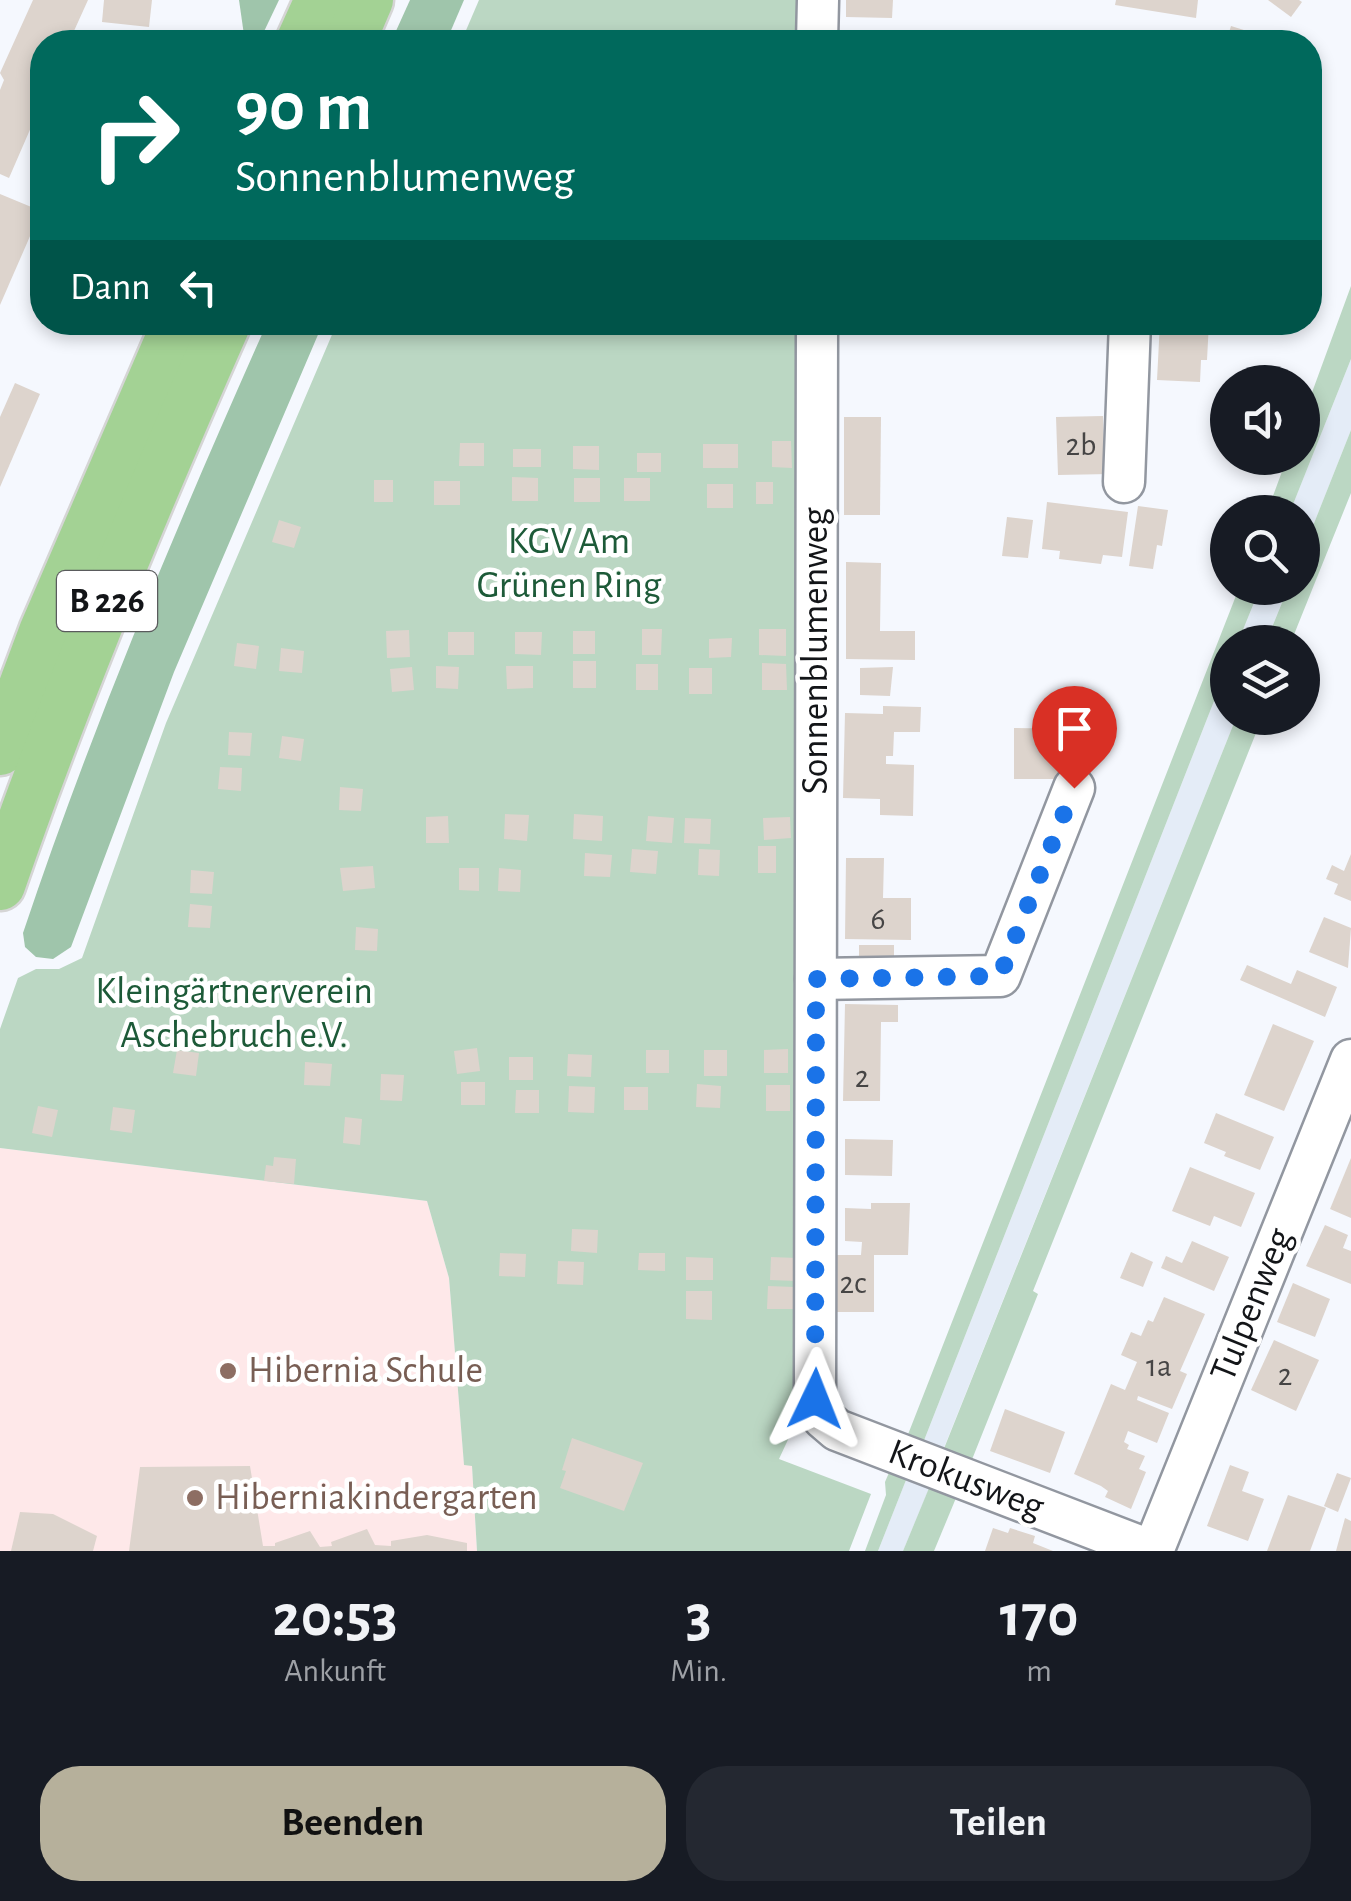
<!DOCTYPE html>
<html lang="de">
<meta charset="utf-8">
<style>
body{margin:0;font-family:"Alegreya Sans",sans-serif;background:#242831;color:#f1f3f6;height:100vh;display:flex;flex-direction:column;font-size:38px;white-space:nowrap}
*{box-sizing:border-box;margin:0}
p{font-size:32px;color:#9ea1a6}
.icon{flex:none;width:55px;height:55px;fill:none;stroke:currentColor;stroke-width:2;stroke-linecap:round;stroke-linejoin:round}
.map{position:relative;height:1551px;overflow:hidden}
.drawer{display:flex;flex-direction:column;background:#171b24;flex:1}
.drawer>*{flex:none}
.hud{position:absolute;left:30px;top:30px;width:1292px;height:305px;border-radius:40px;box-shadow:0 5px 15px #0003;background:#00695c;color:#fff;overflow:hidden}
.buttons{position:absolute;left:1210px;top:365px;display:grid;gap:20px}
.buttons a{display:grid;place-items:center;width:110px;height:110px;border-radius:50%;background:#171b24;box-shadow:0 5px 15px #0003;font-size:50px}
.pin{position:absolute;display:grid;place-items:center;width:85px;height:85px;color:#fff;margin:-102px -42px;border-radius:50% 50% 50% 0;rotate:-45deg;box-shadow:0 0 10px #0007}
.pin .icon{rotate:45deg}
.me{position:absolute;width:110px;margin:-55px;rotate:2deg;stroke-linejoin:round;filter:drop-shadow(0 0 8px #0008)}
.turn{display:flex;align-items:center;gap:35px;height:210px;padding:0 40px;font-size:45px}
.turn .icon{width:130px;height:130px;stroke-width:2.5}
.turn b{display:block;font-size:70px;line-height:85px}
.then{display:flex;align-items:center;height:95px;padding:0 40px;background:#0003;gap:20px;font-size:38px}
.eta{display:flex;justify-content:space-evenly;align-items:center;height:170px;text-align:center}
.eta b{font-size:60px;font-weight:700;line-height:70px}
.button{display:flex;gap:20px;margin-top:auto;padding:20px 40px}
.button a{flex:1;height:115px;border-radius:40px;background:#b6b09b;color:#111;font-size:40px;font-weight:700;line-height:115px;text-align:center}
.button a+a{background:#242831;color:#f1f3f6}
.map>svg:first-child{display:block}
.built{fill:#e4ecf7}
.education{fill:#fee8e9}
.green{fill:#bbd7c3}
.forest{fill:#9fc5ab}
.building{fill:#ddd4cd}
.lines{fill:none;stroke-linecap:round;stroke-linejoin:round}
.minor-casing{stroke:#9297a0;stroke-width:45}
.major-casing{stroke:#d5d5d5;stroke-width:55}
.minor{stroke:#fff;stroke-width:40}
.major{stroke:#a3d294;stroke-width:50}
.route{stroke:#1a73e8;stroke-width:18;stroke-dasharray:0 32.4}
.education-dot{fill:#8d6e63;stroke:#fff;stroke-width:4}
.labels{text-anchor:middle;dominant-baseline:central;stroke-width:9;stroke-linejoin:round;paint-order:stroke}
.number-label{font-size:32px;fill:#464545}
.shield{fill:#fff;stroke:#5a5b5d;stroke-width:2.5}
.shield-label{font-size:35px;font-weight:bold;fill:#131518}
.park-label{font-size:38px;fill:#1d5a38;stroke:#fff}
.street-label{font-size:38px;fill:#131518;stroke:#fff}
.education-label{font-size:38px;fill:#785e54;stroke:#fff;text-anchor:start}
</style>
<div class="map">
<svg width="1351" height="1551" viewBox="0 0 1351 1551">
<rect width="100%" height="100%" fill="#f5f8fe"/>
<g class="built">
<path d="M1351,359V430L1303,551L1302,512H1290Z"/>
<path d="M1260,588H1288L1266,642H1238Z"/>
<path d="M1227,668L1228,718H1236L943,1450L923,1443Z"/>
<path d="M908,1475L931,1484L903,1551H878Z"/>
</g>
<path class="education" d="M0,1148L427,1201L449,1278L464,1464L472,1465L477,1551H0Z"/>
<g class="green">
<path d="M479,0H809V42H461Z"/>
<path d="M1351,286V359L1290,512H1267L1287,458H1302L1303,417Z"/>
<path d="M337,323H808L806,1401L779,1459L871,1494L849,1551H477L472,1466L464,1465L449,1278L427,1201L0,1148V1029L18,978L36,969H59L82,958L166,723Z"/>
<path d="M1351,430V493L1291,642H1266L1288,588H1302L1303,551Z"/>
<path d="M1239,588H1260L1238,642H1228L1227,668L923,1443L907,1437Z"/>
<path d="M1236,718H1262L1033,1291L1038,1294L971,1462L943,1451Z"/>
<path d="M891,1468L908,1475L878,1551H865L886,1495L885,1482Z"/>
<path d="M929,1488L956,1498L934,1551H903Z"/>
</g>
<g class="forest">
<path d="M239,0H279L259,42H245Z"/>
<path d="M410,0H464L446,42H391Z"/>
<path d="M267,323H323L174,672L71,947L53,959L36,957L25,947L23,933C93,724 178,523 267,323Z"/>
</g>
<g class="building">
<path d="M33,0H88L69,42H42V102L9,178L0,174V90L4,80L0,73Z"/>
<path d="M104,0H152L149,27L102,22Z"/>
<path d="M846,0H893L892,18L846,17Z"/>
<path d="M1116,0H1198L1196,18L1115,5Z"/>
<path d="M1268,0H1299L1302,2L1291,17Z"/>
<path d="M1231,26L1282,42H1226Z"/>
<path d="M0,194L41,211L0,305Z"/>
<path d="M1043,322H1097L1094,331L1071,324L1069,332Z"/>
<path d="M1160,322H1209L1207,360H1201L1200,382L1157,380Z"/>
<path d="M15,383L40,394L0,487V417Z"/>
<path d="M1103,416L1104,453L1109,452L1110,474L1058,475L1056,417Z"/>
<path d="M844,417H881L880,515H844Z"/>
<path d="M772,441H791L792,468L772,467Z"/>
<path d="M460,443H484V466H459Z"/>
<rect x="703" y="444" width="35" height="24"/>
<path d="M573,446H599V470L573,469Z"/>
<rect x="513" y="449" width="28" height="18"/>
<rect x="637" y="453" width="24" height="19"/>
<path d="M512,477L538,478V501H512Z"/>
<rect x="574" y="478" width="26" height="24"/>
<rect x="624" y="478" width="26" height="23"/>
<rect x="374" y="480" width="19" height="22"/>
<rect x="434" y="481" width="26" height="24"/>
<rect x="756" y="482" width="17" height="22"/>
<rect x="707" y="484" width="26" height="24"/>
<path d="M1047,502L1128,512L1122,557L1103,555L1101,564L1059,559L1060,551L1042,549Z"/>
<path d="M1138,506L1168,510L1162,546L1157,545L1153,569L1129,566Z"/>
<path d="M1007,517L1033,520L1028,558L1002,556Z"/>
<path d="M279,520L301,527L294,548L272,542Z"/>
<path d="M846,562L881,563L880,631H915V660L846,659Z"/>
<path d="M642,629H662L661,655H642Z"/>
<path d="M759,629H786V656L759,655Z"/>
<path d="M409,630L410,657L387,658L386,631Z"/>
<rect x="573" y="631" width="22" height="23"/>
<rect x="448" y="632" width="26" height="23"/>
<path d="M515,632H542L541,655L515,654Z"/>
<path d="M732,638L731,657L709,658V639Z"/>
<path d="M237,643L259,646L256,669L234,666Z"/>
<path d="M281,648L304,651L302,673L279,671Z"/>
<rect x="573" y="661" width="23" height="27"/>
<path d="M762,663L786,664L787,690H762Z"/>
<rect x="636" y="664" width="22" height="26"/>
<path d="M436,666L459,667L458,689L436,688Z"/>
<path d="M506,666H533V688L507,689Z"/>
<path d="M412,667L414,690L392,692L390,669Z"/>
<path d="M893,667L890,696L860,695V668Z"/>
<rect x="689" y="668" width="23" height="26"/>
<path d="M1098,703L1113,709L1100,742L1085,736Z"/>
<path d="M883,706L921,707L920,732H894L893,756H886V764L914,765L913,816L880,815V799L843,798L845,713L883,714Z"/>
<path d="M1014,728L1073,729V779H1014Z"/>
<path d="M229,732L252,733L250,756L228,755Z"/>
<path d="M282,736L304,739L301,761L279,758Z"/>
<path d="M220,767L242,768L241,791L218,789Z"/>
<path d="M340,787L363,789L361,811L339,810Z"/>
<path d="M505,814L529,815L527,841L504,839Z"/>
<path d="M574,814L603,816L602,841L573,839Z"/>
<path d="M448,816L449,843H426V817Z"/>
<path d="M648,816L674,818L672,843L646,841Z"/>
<path d="M790,817L791,838L764,840L763,818Z"/>
<path d="M685,818L711,819L710,844L684,843Z"/>
<rect x="758" y="846" width="18" height="27"/>
<path d="M632,849L658,851L656,874L630,872Z"/>
<path d="M699,849L720,850L719,876L698,875Z"/>
<path d="M585,853L612,855L610,877L584,876Z"/>
<path d="M1351,854V901L1334,894L1338,884L1326,879L1332,865L1344,871Z"/>
<path d="M846,858H884L883,898H911V940L845,939Z"/>
<path d="M373,866L375,888L343,891L340,868Z"/>
<path d="M459,868H479V891L459,890Z"/>
<path d="M499,868L521,870L520,892L498,891Z"/>
<path d="M191,870L214,872L212,894L190,893Z"/>
<path d="M190,904L212,906L210,928L188,927Z"/>
<path d="M1324,917L1351,928L1348,968L1309,952Z"/>
<path d="M356,927L378,929L377,951L355,950Z"/>
<path d="M859,945H894V970L859,969Z"/>
<path d="M1247,965L1291,984L1297,970L1337,987L1325,1017L1240,980Z"/>
<path d="M845,1004L898,1005V1022H881L880,1101H843Z"/>
<path d="M1273,1024L1314,1041L1284,1111L1244,1095Z"/>
<path d="M477,1048L480,1071L457,1074L454,1051Z"/>
<path d="M788,1049V1073H764V1050Z"/>
<path d="M177,1050L199,1053L196,1076L173,1073Z"/>
<rect x="646" y="1050" width="23" height="23"/>
<rect x="704" y="1050" width="23" height="26"/>
<path d="M568,1054L592,1055L591,1077L567,1076Z"/>
<rect x="509" y="1057" width="24" height="23"/>
<path d="M305,1062L332,1064L330,1086L304,1085Z"/>
<path d="M381,1074L404,1075L402,1101L380,1100Z"/>
<rect x="461" y="1082" width="24" height="23"/>
<path d="M697,1084L721,1086L720,1108L696,1107Z"/>
<rect x="766" y="1085" width="24" height="26"/>
<path d="M569,1086L595,1087L594,1113L568,1112Z"/>
<rect x="624" y="1087" width="24" height="23"/>
<path d="M516,1090H539V1113H515Z"/>
<path d="M38,1106L58,1110L52,1137L32,1133Z"/>
<path d="M113,1107L135,1110L132,1133L110,1130Z"/>
<path d="M1216,1113L1274,1137L1260,1170L1224,1156L1226,1152L1204,1143Z"/>
<path d="M345,1117L362,1119L360,1145L343,1143Z"/>
<path d="M845,1139L893,1140L892,1176L845,1175Z"/>
<path d="M274,1157L296,1159L294,1184L264,1181L266,1165L273,1166Z"/>
<path d="M1351,1158V1218L1330,1209Z"/>
<path d="M1190,1167L1255,1193L1241,1227L1214,1216L1210,1226L1172,1211Z"/>
<path d="M871,1203H910L908,1255H874V1312H831L832,1255H861L862,1242L845,1241V1208L871,1209Z"/>
<path d="M1325,1225L1348,1235L1343,1248L1351,1251V1284L1306,1266Z"/>
<path d="M572,1229L598,1230L597,1253L571,1251Z"/>
<path d="M1192,1241L1229,1257L1214,1291L1161,1268L1166,1256L1182,1263Z"/>
<path d="M1131,1252L1153,1262L1143,1287L1120,1278Z"/>
<path d="M500,1253L526,1254L525,1277L499,1276Z"/>
<path d="M639,1253H665V1271L638,1270Z"/>
<path d="M686,1257L713,1258V1280H686Z"/>
<path d="M771,1257L797,1258L796,1281L770,1280Z"/>
<path d="M558,1261L584,1262L583,1285L557,1284Z"/>
<path d="M1293,1283L1330,1299L1315,1337L1277,1322Z"/>
<path d="M768,1286L794,1287V1309H767Z"/>
<path d="M686,1291H712V1320L686,1319Z"/>
<path d="M1164,1297L1205,1314L1180,1371L1187,1374L1172,1409L1138,1396L1137,1400L1169,1413L1157,1443L1128,1431L1124,1442L1129,1445L1127,1449L1145,1456L1139,1469L1146,1472L1131,1509L1105,1497L1108,1491L1101,1486L1074,1474L1111,1384L1125,1390L1137,1362L1121,1355L1131,1332L1141,1336L1148,1320L1153,1322Z"/>
<path d="M1274,1340L1319,1360L1296,1411L1251,1390Z"/>
<path d="M1005,1409L1065,1432L1050,1473L990,1451Z"/>
<path d="M572,1438L643,1463L624,1511L560,1488L566,1471L562,1470Z"/>
<path d="M1230,1465L1249,1472L1242,1491L1264,1499L1248,1541L1207,1526Z"/>
<path d="M250,1466L263,1546H275V1543L310,1531L320,1547L332,1546L331,1542L367,1529L375,1545L391,1546V1541L427,1535L467,1543V1551H129L140,1467Z"/>
<path d="M1337,1473L1351,1478L1338,1512L1324,1506Z"/>
<path d="M1288,1495L1326,1508L1310,1551H1267Z"/>
<path d="M20,1512L53,1514L97,1536L93,1551H11Z"/>
<path d="M1345,1518L1351,1521V1551H1336Z"/>
<path d="M993,1528L1008,1533L1010,1528L1035,1536L1033,1543L1053,1551H985Z"/>
</g>
<g class="lines">
<g class="minor-casing">
<g id="minor">
<path d="M817,42L818,0"/>
<path d="M817,322L815,1399L823,1418L837,1430L1152,1551"/>
<path d="M1124,482L1130,322"/>
<path d="M816,979L1000,976L1074,788"/>
<path d="M1153,1551L1351,1060"/>
</g>
</g>
<g class="major-casing">
<g id="major">
<path d="M301,42L320,0"/>
<path d="M350,42L368,0"/>
<path d="M0,750L44,632L178,322"/>
<path d="M0,885C66,694 144,507 226,322"/>
</g>
</g>
<use href="#minor" class="minor"/>
<use href="#major" class="major"/>
</g>
<g class="lines">
<path class="route" d="M815,1399L816,979L1000,976L1074,788"/>
</g>
<g class="education-dot">
<circle cx="228" cy="1371" r="10"/>
<circle cx="195" cy="1498" r="10"/>
</g>
<g class="labels">
<g class="number-label">
<text x="1081" y="445">2b</text>
<text x="878" y="919">6</text>
<text x="862" y="1077">2</text>
<text x="853" y="1283">2c</text>
<text x="1159" y="1366">1a</text>
<text x="1285" y="1375">2</text>
</g>
<rect class="shield" x="57" y="571" width="100" height="60" rx="8"/>
<g class="shield-label">
<text x="107" y="601">B 226</text>
</g>
<g class="park-label">
<text x="569" y="542">KGV Am<tspan x="569" dy="44">Grünen Ring</tspan></text>
<text x="234" y="992">Kleingärtnerverein<tspan x="234" dy="44">Aschebruch e.V.</tspan></text>
</g>
<g class="street-label">
<text transform="translate(816 651) rotate(-90)">Sonnenblumenweg</text>
<text transform="translate(1252 1305) rotate(-68)">Tulpenweg</text>
<text transform="translate(966 1480) rotate(21)">Krokusweg</text>
</g>
<g class="education-label">
<text x="248" y="1371">Hibernia Schule</text>
<text x="215" y="1498">Hiberniakindergarten</text>
</g>
</g>
</svg>
<div class="buttons">
<a><svg class="icon" aria-label="sound" viewBox="0 0 24 24"><path d="M4 9h4l5-4v14l-5-4H4zM17 9q2 3 0 6"/></svg></a>
<a><svg class="icon" aria-label="search" viewBox="0 0 24 24"><circle cx="10" cy="10" r="6"/><path d="M15 15l6 6"/></svg></a>
<a><svg class="icon" aria-label="layers" viewBox="0 0 24 24"><path d="M12 4l9 5-9 5-9-5zM3 14l9 5 9-5"/></svg></a>
</div>
<div class="pin" style="left:1074px;top:788px;background:#d93025"><svg class="icon" aria-label="arrive" viewBox="0 0 24 24"><path d="M6 21V4h12l-3 4 3 4H6"/></svg></div>
<svg class="me" style="left:815px;top:1399px" viewBox="-20 -20 40 40"><path d="M0-17L14 15 0 8-14 15z" fill="#1a73e8" stroke="#fff" stroke-width="4"/></svg>
<div class="hud">
<div class="turn"><svg class="icon" aria-label="right" viewBox="0 0 24 24"><path d="M7 20v-9h11M14 6l5 5-5 5"/></svg><div><b>90 m</b>Sonnenblumenweg</div></div>
<div class="then">Dann<svg class="icon" aria-label="left" viewBox="0 0 24 24"><path d="M17 20v-9H6M10 6l-5 5 5 5"/></svg></div>
</div>
</div>
<section class="drawer">
<div class="eta">
<div><b>20:53</b><p>Ankunft</p></div>
<div><b>3</b><p>Min.</p></div>
<div><b>170</b><p>m</p></div>
</div>
<div class="button"><a>Beenden</a><a>Teilen</a></div>
</section>
